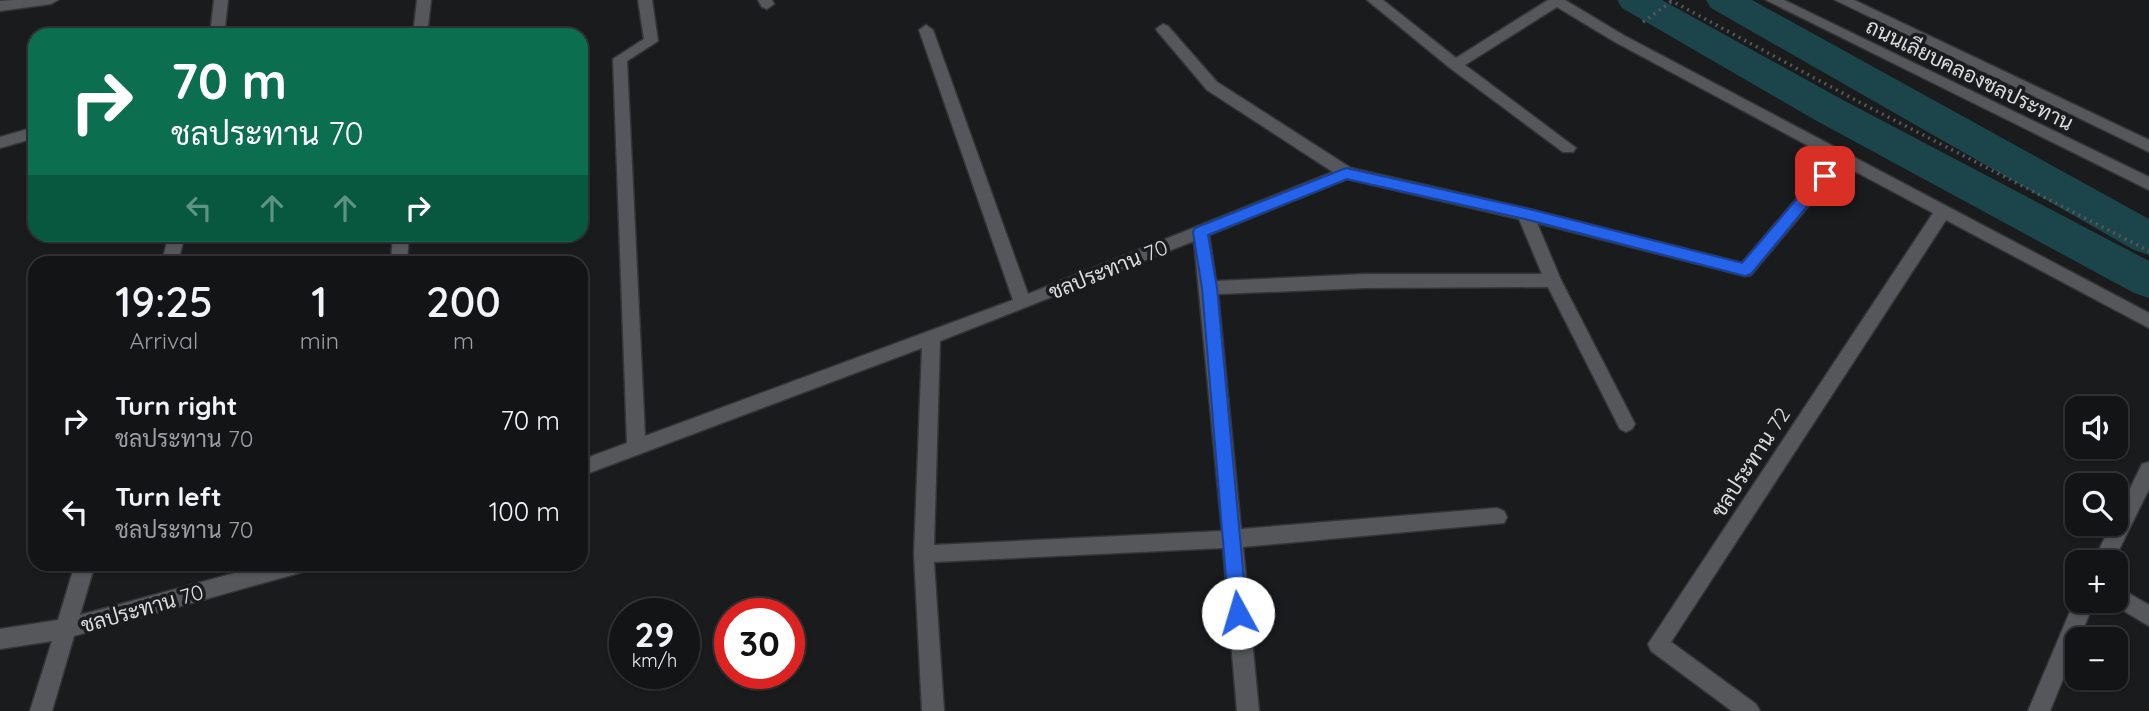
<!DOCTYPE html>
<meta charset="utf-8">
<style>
body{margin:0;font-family:Quicksand,Sarabun,sans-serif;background:#202123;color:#f1f3f6;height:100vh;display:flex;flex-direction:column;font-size:26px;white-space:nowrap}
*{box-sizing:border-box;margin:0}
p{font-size:23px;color:#9d9ea1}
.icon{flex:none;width:38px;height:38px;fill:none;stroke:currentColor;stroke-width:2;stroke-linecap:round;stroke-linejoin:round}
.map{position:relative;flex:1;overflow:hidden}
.panel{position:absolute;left:28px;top:256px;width:560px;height:315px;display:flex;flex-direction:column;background:#131416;border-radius:21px;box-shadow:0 2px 5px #0004,0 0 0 2px #323335}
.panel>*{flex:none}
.top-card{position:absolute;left:28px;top:28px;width:560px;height:214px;border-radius:21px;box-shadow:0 2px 5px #0004,0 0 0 2px #323335;background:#0b6e4f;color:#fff;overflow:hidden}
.controls{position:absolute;left:2065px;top:396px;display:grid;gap:14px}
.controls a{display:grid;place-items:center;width:63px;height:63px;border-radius:14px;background:#131416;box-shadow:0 2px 5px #0004,0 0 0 2px #323335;font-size:35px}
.speed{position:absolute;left:609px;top:598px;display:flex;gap:14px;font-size:35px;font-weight:700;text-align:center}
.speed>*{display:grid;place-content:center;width:91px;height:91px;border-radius:50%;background:#131416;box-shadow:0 2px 5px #0004,0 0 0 2px #323335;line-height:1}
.speed small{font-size:18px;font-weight:400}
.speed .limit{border:10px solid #d22;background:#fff;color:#111}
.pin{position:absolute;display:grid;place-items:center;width:60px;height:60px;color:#fff;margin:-30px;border-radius:14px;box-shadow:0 4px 10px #0006}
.me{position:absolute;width:77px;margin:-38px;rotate:354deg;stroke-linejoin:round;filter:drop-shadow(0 0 5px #0008)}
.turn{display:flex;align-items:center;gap:24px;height:147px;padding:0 28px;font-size:32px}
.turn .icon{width:91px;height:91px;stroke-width:2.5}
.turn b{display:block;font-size:49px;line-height:60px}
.lanes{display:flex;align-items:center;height:66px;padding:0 28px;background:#0003;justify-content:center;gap:35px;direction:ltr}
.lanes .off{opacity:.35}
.eta{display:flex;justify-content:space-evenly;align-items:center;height:119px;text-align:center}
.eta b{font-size:42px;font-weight:600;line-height:49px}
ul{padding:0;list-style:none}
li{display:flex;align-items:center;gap:21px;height:91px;padding:0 28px}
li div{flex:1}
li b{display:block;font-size:26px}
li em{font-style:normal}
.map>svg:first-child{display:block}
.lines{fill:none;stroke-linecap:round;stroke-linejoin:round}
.canal{fill:#1b454b;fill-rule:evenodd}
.minor-casing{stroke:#343536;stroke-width:3}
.path{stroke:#555759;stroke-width:3.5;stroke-dasharray:2 4.5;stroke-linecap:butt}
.minor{fill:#55575a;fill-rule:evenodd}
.route{fill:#2563eb;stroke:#184099;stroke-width:2}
.labels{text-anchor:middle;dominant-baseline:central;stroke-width:7;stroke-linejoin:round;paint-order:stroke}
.street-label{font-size:21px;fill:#dbddde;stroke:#191b1d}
</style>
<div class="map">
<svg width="2149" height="711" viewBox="0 0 2149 711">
<rect width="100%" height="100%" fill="#191b1d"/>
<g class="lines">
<g class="canal">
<path d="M1617,0H1662L1843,100L2149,261V298L2134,293L1815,120L1622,8Z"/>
<path d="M1706,0H1752L2149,219V255L2134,250L1711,8Z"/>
</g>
<g class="minor-casing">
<g id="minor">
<path d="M13,0H58L51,4L0,11V1Z"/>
<path d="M214,0H228L224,35H210Z"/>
<path d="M417,0H431L427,35H413Z"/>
<path d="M638,0H652L658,41L627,61L645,436L1013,300L919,30L926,25L933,30L1028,294L1333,172L1207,90L1158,32L1156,29L1163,24L1168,26L1217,82L1351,168L1525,208L1742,263L1831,158L1615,42L1557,7L1465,65L1576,148L1573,152H1563L1450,68L1367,0H1383L1456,58L1548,0H1565L1625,36L2149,313V328L1946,220L1671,642L1756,704L1760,711H1732L1651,651L1648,644L1933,213L1843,165L1751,275L1745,276L1537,223L1561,280L1635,424L1632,429L1626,432L1620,429L1548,287L1366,288L1218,294L1241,529L1497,508L1504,511L1507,517L1504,523L1243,547L1259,711H1237L1223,548L934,562L944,711H922L914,554L922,348L581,476V460L627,443L613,59L644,39ZM1347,179L1519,219L1542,274H1366L1216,281L1209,235ZM1194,241L1222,531L934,545L940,341Z"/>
<path d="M758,0H772L774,4L767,9L762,7Z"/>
<path d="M1766,0H1784L2149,177V190Z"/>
<path d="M1835,0H1854L2149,140V152Z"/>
<path d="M35,127V138L0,148V137Z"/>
<path d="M169,234H185L178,262H162Z"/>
<path d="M393,234H409L407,262H391Z"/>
<path d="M2149,462V489L2113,562H2093L2112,523H2116V517L2142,464Z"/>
<path d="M75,564H95L80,615L268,564H309L306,570L299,573L74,636L52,711H30L52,641L0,649V629L58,620Z"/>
<path d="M2116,586L2149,605V626L2109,602L2116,600Z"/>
<path d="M2077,595V600H2095L2050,711H2028Z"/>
</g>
</g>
<g class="path">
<path d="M1670,0L1859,102L2149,251"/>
<path d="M1643,22L1672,1"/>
</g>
<use href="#minor" class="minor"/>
</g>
<path class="route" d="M1346,168L1525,208L1742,263L1820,172H1830L1832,176L1751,274L1745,276L1525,219L1347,179L1208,235L1217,288L1247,613L1245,619L1238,622L1232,619L1229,613L1202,288L1193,232L1195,228Z"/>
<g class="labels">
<g class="street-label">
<text transform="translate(1970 74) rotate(26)">ถนนเลียบคลองชลประทาน</text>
<text transform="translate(1108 269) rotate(-22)">ชลประทาน 70</text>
<text transform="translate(1750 462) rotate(-57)">ชลประทาน 72</text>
<text transform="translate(142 608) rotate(-16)">ชลประทาน 70</text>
</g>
</g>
</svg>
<div class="controls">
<a><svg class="icon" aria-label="sound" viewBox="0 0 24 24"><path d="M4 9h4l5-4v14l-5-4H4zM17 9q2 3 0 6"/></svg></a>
<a><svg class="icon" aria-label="search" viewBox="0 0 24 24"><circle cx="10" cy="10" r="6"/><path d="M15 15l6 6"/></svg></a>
<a>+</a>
<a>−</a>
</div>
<div class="speed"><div>29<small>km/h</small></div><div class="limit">30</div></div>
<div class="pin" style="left:1825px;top:176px;background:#d93025"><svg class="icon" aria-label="arrive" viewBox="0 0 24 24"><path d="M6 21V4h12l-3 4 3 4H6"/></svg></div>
<svg class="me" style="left:1238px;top:613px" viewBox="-20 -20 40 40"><circle r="19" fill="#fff"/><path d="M0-13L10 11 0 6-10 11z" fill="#2563eb"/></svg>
<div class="top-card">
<div class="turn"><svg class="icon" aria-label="right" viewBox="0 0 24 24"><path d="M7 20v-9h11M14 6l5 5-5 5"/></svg><div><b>70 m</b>ชลประทาน 70</div></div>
<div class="lanes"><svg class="icon off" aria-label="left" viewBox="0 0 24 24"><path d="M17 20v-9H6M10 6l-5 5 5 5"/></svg><svg class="icon off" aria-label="ahead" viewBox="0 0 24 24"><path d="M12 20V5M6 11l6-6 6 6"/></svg><svg class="icon off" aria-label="ahead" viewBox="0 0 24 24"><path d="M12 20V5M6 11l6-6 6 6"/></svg><svg class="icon" aria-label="right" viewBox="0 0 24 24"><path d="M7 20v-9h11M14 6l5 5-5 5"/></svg></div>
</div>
<section class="panel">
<div class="eta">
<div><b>19:25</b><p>Arrival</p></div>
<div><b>1</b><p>min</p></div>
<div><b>200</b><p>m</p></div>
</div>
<ul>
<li><svg class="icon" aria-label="right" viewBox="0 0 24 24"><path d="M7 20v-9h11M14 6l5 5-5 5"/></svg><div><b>Turn right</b><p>ชลประทาน 70</p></div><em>70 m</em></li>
<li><svg class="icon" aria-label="left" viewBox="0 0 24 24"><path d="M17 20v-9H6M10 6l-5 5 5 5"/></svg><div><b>Turn left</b><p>ชลประทาน 70</p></div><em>100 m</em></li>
</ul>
</section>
</div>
